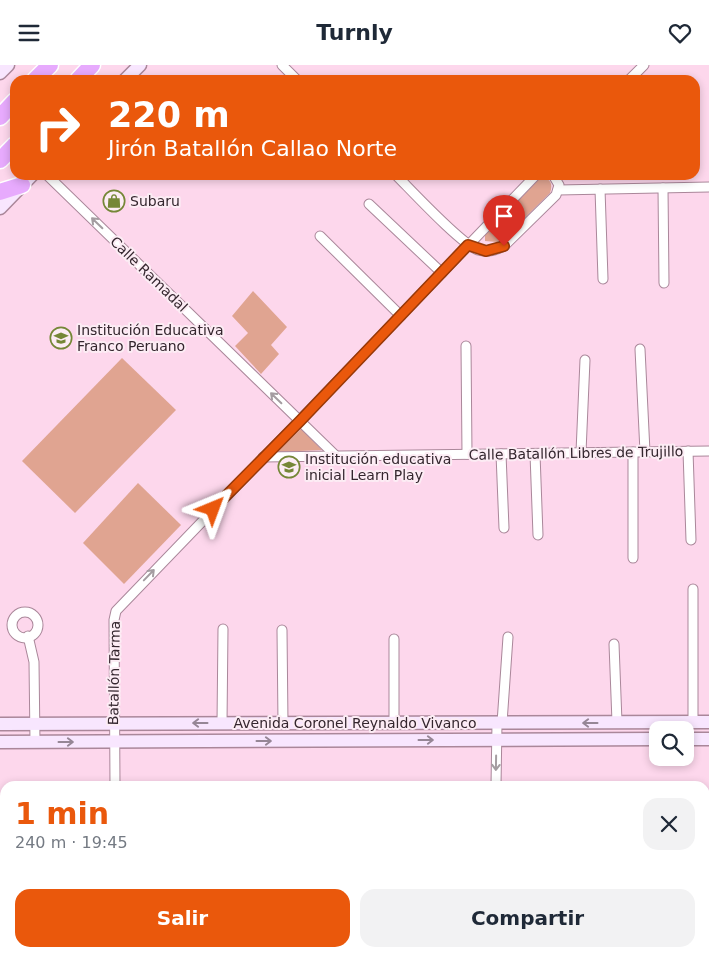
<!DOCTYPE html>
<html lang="es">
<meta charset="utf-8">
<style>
body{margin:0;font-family:"DejaVu Sans",sans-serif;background:#f2f2f3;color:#1f2937;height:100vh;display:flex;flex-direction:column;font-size:19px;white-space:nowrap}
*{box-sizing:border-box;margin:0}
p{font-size:16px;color:#747a83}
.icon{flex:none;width:28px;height:28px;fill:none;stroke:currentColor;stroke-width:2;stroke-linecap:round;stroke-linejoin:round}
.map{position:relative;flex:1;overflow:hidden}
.side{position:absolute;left:0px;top:716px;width:710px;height:176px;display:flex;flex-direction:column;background:#fff;border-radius:15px 15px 0 0;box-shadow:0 2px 8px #0003}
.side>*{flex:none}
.top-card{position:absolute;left:10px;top:10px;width:690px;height:105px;border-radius:15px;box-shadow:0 2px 8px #0003;background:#ea580c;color:#fff;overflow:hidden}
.tools{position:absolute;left:649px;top:656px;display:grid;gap:10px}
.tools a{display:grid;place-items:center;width:45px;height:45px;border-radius:10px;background:#fff;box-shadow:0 2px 8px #0003;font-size:25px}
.pin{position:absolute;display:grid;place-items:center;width:42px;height:42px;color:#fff;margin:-51px -21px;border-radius:50% 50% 50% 0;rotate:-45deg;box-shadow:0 0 5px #0007}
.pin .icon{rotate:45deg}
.me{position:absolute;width:55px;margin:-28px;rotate:44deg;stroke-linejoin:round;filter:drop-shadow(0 0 4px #0008)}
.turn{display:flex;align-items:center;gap:18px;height:105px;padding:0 15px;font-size:22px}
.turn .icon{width:65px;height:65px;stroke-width:2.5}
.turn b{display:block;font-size:35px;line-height:42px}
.round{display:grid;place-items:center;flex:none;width:52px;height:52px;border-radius:15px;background:#f2f2f3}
.overview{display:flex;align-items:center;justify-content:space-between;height:85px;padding:0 15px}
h1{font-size:30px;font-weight:800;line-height:38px;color:#ea580c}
.button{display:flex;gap:10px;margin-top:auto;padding:10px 15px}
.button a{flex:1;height:58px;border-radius:15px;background:#ea580c;color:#fff;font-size:20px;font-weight:800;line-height:58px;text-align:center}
.button a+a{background:#f2f2f3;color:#1f2937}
header{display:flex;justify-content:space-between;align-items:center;height:65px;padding:0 15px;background:#fff;font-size:22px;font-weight:800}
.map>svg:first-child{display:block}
.green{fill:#e0a491}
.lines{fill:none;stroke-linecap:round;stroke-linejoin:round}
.street-casing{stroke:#aa879a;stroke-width:11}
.secondary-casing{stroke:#aa879a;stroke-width:15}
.highway-casing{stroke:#fff;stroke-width:19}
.street{stroke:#fff;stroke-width:9}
.secondary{stroke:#f8e6fe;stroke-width:12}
.highway{stroke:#e7aafd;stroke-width:16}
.oneway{stroke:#a49da1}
.oneway2{stroke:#968696}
.route-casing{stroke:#983908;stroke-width:12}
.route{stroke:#ea580c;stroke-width:9}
.labels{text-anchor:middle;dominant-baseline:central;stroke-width:4;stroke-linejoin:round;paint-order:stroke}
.poi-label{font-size:14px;fill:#34262e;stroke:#fcecf4;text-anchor:start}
.street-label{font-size:14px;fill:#34262e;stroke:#fcecf4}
</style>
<header><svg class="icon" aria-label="menu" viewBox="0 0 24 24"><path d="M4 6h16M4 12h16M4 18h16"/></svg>Turnly<svg class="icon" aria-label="heart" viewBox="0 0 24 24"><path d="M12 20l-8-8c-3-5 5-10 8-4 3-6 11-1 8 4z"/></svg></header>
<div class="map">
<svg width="709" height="892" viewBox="0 0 709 892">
<rect width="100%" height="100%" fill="#fdd7ec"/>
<g class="green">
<path d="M566,110L592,111L597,113L602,110H620V115L575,114L569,113Z"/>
<path d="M541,112C551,113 553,120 550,128L503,174L497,177L485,176V170Z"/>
<path d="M253,226L287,262L271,280L279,289L261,309L235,281L248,268L232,251Z"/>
<path d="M122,293L176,345L75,448L22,396Z"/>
<path d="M301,364L322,385L277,387Z"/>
<path d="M138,418L181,460L124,519L83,478Z"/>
<path d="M316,888H483V891L316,892Z"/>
</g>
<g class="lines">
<g class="street-casing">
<g id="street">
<path d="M282,0L297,15"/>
<path d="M629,15L644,0"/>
<path d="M47,110L336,391"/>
<path d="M396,110C412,126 461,179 478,185C488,188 496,185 504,181L556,130L559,120L553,110"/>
<path d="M663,123L664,218"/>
<path d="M600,124L603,214"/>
<path d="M558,125L709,122"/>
<path d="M369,139L442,208"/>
<path d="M320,171L401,251"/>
<path d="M466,281L467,389"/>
<path d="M640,284L645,387"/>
<path d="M688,386L691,475"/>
<path d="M581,387L585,295"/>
<path d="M633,387V493"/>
<path d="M501,389L504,463"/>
<path d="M535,389L538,470"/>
<path d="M263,392L709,386"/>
<path d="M693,524V657"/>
<circle cx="25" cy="560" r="13"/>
<path d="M282,565L283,658"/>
<path d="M28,571L34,597L35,677"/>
<path d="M614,579L617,657"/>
<path d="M222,658L223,564"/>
<path d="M394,658V574"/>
<path d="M502,658L508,572"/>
<path d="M115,721L114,555L116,546L536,110"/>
<path d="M496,721L497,658"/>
<path d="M122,888V892"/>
<path d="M307,892V888"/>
<path d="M499,892V888"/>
<path d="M657,892V888"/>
</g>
</g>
<g class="secondary-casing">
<g id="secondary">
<path d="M0,8L8,0"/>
<path d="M125,15L140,0"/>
<path d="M0,143L32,110"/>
<path d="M0,659L709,657"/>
<path d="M685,674H709"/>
<path d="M0,677L658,674"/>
<path d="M705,826H709"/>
<path d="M0,831H5"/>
<path d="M0,846H5"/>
<path d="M705,849L709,850"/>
</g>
</g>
<g class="highway-casing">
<g id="highway">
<path d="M35,15L50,0"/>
<path d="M78,15L92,0"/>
<path d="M0,52L15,36"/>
<path d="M0,95L15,80"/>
<path d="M0,127L22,120"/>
</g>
</g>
<use href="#street" class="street"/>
<use href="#secondary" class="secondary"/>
<use href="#highway" class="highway"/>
</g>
<defs><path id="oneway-shaft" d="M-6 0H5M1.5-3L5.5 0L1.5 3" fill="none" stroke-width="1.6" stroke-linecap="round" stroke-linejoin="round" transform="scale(1.25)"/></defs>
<g class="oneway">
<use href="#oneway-shaft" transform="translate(97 158) rotate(-136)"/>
<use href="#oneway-shaft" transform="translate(276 333) rotate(-136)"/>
<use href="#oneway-shaft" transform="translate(149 510) rotate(-46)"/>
<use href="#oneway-shaft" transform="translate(496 698) rotate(91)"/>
</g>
<g class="oneway2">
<use href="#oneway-shaft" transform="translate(200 658) rotate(180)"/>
<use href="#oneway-shaft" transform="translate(590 658) rotate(180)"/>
<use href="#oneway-shaft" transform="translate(426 675)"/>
<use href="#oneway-shaft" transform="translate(264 676)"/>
<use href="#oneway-shaft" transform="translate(66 677)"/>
</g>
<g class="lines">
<g class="route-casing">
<path id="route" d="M213,444L300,356L468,180L486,186L504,181"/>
</g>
<use href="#route" class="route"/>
</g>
<defs>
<g id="shop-ring" transform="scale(1.125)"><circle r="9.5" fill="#fcecf4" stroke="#758737" stroke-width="1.5"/><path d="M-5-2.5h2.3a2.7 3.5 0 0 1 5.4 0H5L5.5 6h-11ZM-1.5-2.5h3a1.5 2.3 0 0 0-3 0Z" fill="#758737"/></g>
<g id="school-ring" transform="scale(1.125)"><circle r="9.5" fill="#fcecf4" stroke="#758737" stroke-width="1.5"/><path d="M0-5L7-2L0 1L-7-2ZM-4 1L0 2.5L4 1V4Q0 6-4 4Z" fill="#758737"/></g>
</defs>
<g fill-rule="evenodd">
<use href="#shop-ring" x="114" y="136"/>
<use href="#school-ring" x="61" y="273"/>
<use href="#school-ring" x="289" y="402"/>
</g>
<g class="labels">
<g class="poi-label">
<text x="130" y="136">Subaru</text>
<text x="77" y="265">Institución Educativa<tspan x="77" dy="16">Franco Peruano</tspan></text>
<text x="305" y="394">Institución educativa<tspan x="305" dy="16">inicial Learn Play</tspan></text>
</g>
<g class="street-label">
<text transform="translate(149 209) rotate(44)">Calle Ramadal</text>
<text transform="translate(576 388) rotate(-1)">Calle Batallón Libres de Trujillo</text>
<text transform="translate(114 608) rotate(-89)">Batallón Tarma</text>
<text x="355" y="658">Avenida Coronel Reynaldo Vivanco</text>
</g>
</g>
</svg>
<div class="tools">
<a><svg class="icon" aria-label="search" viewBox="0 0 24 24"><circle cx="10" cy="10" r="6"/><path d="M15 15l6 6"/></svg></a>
</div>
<div class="pin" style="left:504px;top:181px;background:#d93025"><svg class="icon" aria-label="arrive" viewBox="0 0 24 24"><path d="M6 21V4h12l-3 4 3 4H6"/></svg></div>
<svg class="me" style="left:213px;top:444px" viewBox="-20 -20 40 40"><path d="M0-17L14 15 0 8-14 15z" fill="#ea580c" stroke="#fff" stroke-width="4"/></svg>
<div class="top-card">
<div class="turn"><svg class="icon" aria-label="right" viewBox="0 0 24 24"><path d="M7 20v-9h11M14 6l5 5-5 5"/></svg><div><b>220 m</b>Jirón Batallón Callao Norte</div></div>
</div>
<section class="side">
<div class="overview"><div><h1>1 min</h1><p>240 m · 19:45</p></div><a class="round"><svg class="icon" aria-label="close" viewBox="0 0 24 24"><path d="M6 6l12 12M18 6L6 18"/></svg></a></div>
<div class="button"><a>Salir</a><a>Compartir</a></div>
</section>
</div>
